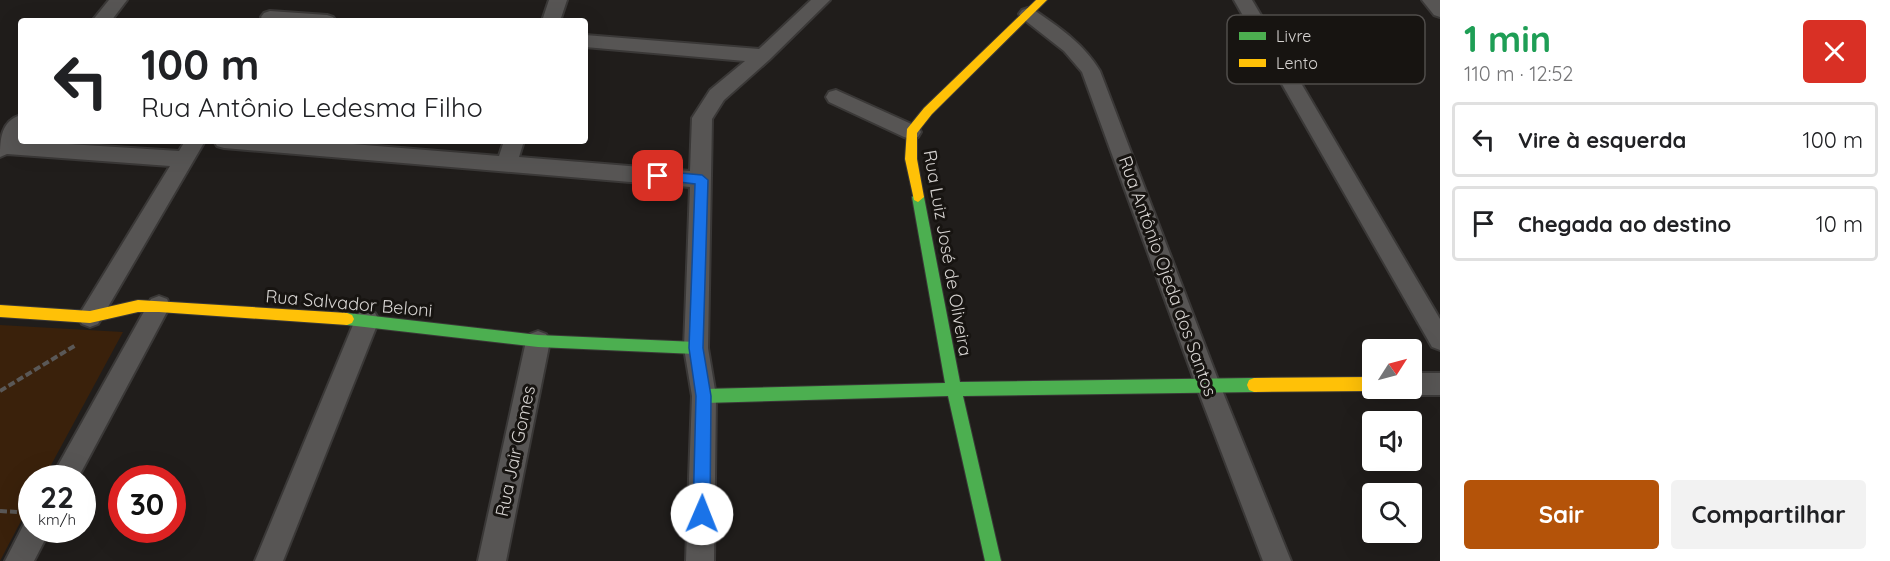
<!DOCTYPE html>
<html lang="pt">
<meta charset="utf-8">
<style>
body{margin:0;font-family:Quicksand,sans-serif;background:#f2f2f2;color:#202124;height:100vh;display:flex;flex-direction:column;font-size:22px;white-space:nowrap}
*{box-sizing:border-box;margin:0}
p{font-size:20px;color:#757577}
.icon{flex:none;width:33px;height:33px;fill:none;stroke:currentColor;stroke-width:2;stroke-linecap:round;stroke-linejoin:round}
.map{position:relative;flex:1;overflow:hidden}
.details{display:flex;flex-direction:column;background:#fff;width:450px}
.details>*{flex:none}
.hud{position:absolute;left:18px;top:18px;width:570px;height:126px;border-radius:6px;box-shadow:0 6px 24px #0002;background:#fff;color:#202124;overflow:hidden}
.needle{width:39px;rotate:54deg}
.tools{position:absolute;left:1362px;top:339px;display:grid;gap:12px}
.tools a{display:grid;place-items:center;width:60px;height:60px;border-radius:6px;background:#fff;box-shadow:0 6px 24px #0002;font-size:30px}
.speed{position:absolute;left:18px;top:465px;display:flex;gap:12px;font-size:30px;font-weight:700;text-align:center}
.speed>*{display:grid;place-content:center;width:78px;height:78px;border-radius:50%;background:#fff;box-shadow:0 6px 24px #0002;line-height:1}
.speed small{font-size:15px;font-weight:400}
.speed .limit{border:9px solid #d22;background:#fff;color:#111}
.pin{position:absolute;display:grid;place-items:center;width:51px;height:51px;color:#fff;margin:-26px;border-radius:12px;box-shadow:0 3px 9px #0006}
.me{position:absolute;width:66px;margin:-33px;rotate:1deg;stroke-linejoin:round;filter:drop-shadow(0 0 4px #0008)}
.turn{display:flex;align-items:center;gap:21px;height:126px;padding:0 24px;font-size:27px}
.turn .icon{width:78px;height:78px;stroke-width:2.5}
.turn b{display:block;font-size:42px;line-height:51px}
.round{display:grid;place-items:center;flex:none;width:63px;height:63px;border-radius:6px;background:#f2f2f2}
.head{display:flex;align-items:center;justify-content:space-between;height:102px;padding:0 24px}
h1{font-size:36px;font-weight:800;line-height:45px;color:#1e9e55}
.action{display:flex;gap:12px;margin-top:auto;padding:12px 24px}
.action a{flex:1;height:69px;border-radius:6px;background:#b45309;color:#fff;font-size:24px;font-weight:800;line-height:69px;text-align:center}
.action a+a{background:#f2f2f2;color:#202124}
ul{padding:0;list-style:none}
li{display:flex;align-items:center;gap:18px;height:75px;margin:0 12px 9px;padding:0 12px;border:3px solid #e0e0e0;border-radius:6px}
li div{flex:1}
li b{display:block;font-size:22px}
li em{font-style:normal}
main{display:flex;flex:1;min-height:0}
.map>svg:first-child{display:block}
.green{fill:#3a210b}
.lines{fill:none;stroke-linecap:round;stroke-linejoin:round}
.street-casing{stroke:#3a3837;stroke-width:4}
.fast-casing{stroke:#3a3837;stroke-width:2}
.slow-casing{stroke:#3a3837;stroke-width:2}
.path{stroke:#5a5857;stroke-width:4;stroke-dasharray:7 3;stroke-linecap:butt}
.street{fill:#575554;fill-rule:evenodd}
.fast{fill:#4caf50;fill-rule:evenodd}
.slow{fill:#ffc107;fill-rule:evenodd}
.route{fill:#1a73e8;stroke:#114b97;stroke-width:1.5}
.labels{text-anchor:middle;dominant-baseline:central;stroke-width:6;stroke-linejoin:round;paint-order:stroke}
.street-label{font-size:18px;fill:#d6d3d1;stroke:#171411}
.key{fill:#171411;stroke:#504d4b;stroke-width:1.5}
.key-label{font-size:16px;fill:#d6d3d1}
</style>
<main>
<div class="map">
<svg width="1440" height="561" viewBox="0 0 1440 561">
<rect width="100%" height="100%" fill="#201d1b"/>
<path class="green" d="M0,325L123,332L44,478H32L31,502L0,561Z"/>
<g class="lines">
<g class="street-casing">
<g id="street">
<path d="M109,0H127L111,21H92Z"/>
<path d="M549,0H567L560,21H542Z"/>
<path d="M811,0H830L769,60L724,100L712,119L708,348L716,396L714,561H686L692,396L684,348L690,187L224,148L217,146L214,141H316L499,156L504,141H524L519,157L690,171L692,118L710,90L745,61L585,47V35L759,49Z"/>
<path d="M1234,0H1252L1440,319V350L1432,347Z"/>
<path d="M1422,0H1440V17L1434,15Z"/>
<path d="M1028,8L1034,10C1059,27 1084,44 1100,71L1220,385L1291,561H1263L1196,385L1082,72L1064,51L1022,18L1019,14L1022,10Z"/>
<path d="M270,11L327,15L333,17L336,21H264L261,17L264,13Z"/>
<path d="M836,90L918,127L921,132L918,137L911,139L904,137L829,102L826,97L829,92Z"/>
<path d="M21,115V136L18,140L21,141L179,151L185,141H205L98,324L90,327L82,324L78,317L82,310L170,166L7,154L0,157C0,139 1,121 21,115Z"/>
<path d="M159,296L167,299L170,306L78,478H51L151,299Z"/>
<path d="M367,310L375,313L379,320L283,561H255L355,320L359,313Z"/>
<path d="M538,331L546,334L550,341L506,561H478L526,341L530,334Z"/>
<path d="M1412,373H1440V395H1412L1403,392L1402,388H1412Z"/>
<path d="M32,518V530H50L34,561H5L26,520Z"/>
</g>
</g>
<g class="fast-casing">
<g id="fast">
<path d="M918,192L924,197L960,382L1254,378L1259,380L1261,385L1259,390L1254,392L963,396L1001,561H985L948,396L704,403L699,401L697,396L699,391L704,389L945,383L912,197Z"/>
<path d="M347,313L538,335L696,342L701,344L703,348L701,352L696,354L538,347L347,325L342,323L340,319L342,315Z"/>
</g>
</g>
<g class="slow-casing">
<g id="slow">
<path d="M1036,0H1047L932,114L917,133V159L924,197L918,202L914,200L905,159L907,129L924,108Z"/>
<path d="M138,300L347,313L352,315L354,319L352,323L347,325L159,312H138L90,323L0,317V305L90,311Z"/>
<path d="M1372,377V388H1377L1372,391L1254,392L1249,390L1247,385L1249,380L1254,378Z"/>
</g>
</g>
<g class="path">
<path d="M0,391L76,345"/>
<path d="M0,511L17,512"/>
</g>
<use href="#street" class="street"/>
<use href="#fast" class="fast"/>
<use href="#slow" class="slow"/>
</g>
<path class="route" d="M658,171L702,175L708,180L703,348L711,396L710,514L707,519L702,522L696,519L693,514L696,396L689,348L695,184L654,179L652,176Z"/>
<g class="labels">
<g class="street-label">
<text transform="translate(948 253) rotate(80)">Rua Luiz José de Oliveira</text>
<text transform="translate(1168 276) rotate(70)">Rua Antônio Ojeda dos Santos</text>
<text transform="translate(349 303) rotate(5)">Rua Salvador Beloni</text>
<text transform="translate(515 451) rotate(-78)">Rua Jair Gomes</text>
</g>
</g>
<rect x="1227" y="15" width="198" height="69" rx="9" class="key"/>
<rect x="1239" y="32" width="27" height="8" fill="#4caf50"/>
<rect x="1239" y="59" width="27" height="8" fill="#ffc107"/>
<g class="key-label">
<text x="1276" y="42">Livre</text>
<text x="1276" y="69">Lento</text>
</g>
</svg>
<div class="tools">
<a><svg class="needle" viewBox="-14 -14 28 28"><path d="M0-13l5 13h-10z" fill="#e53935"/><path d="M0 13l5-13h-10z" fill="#757577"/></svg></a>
<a><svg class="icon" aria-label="sound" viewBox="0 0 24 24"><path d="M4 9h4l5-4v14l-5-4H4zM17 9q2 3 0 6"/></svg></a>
<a><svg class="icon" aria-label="search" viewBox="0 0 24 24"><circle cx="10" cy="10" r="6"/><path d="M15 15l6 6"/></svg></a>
</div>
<div class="speed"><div>22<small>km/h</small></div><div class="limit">30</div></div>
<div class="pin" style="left:658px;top:176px;background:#d93025"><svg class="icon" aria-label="arrive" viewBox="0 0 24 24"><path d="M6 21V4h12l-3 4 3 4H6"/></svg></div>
<svg class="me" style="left:702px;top:514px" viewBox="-20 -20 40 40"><circle r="19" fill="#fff"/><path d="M0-13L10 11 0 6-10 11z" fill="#1a73e8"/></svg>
<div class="hud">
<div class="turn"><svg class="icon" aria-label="left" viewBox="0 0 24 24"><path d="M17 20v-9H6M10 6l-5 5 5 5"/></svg><div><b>100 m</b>Rua Antônio Ledesma Filho</div></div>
</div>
</div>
<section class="details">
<div class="head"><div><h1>1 min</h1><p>110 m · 12:52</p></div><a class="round" style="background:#d93025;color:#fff"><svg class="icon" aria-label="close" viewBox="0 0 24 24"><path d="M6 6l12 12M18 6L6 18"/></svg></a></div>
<ul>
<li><svg class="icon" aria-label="left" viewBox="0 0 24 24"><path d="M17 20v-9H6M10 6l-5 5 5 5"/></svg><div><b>Vire à esquerda</b></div><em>100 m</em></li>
<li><svg class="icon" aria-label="arrive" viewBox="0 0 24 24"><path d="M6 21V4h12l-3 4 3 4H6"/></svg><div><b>Chegada ao destino</b></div><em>10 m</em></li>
</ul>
<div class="action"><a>Sair</a><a>Compartilhar</a></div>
</section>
</main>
